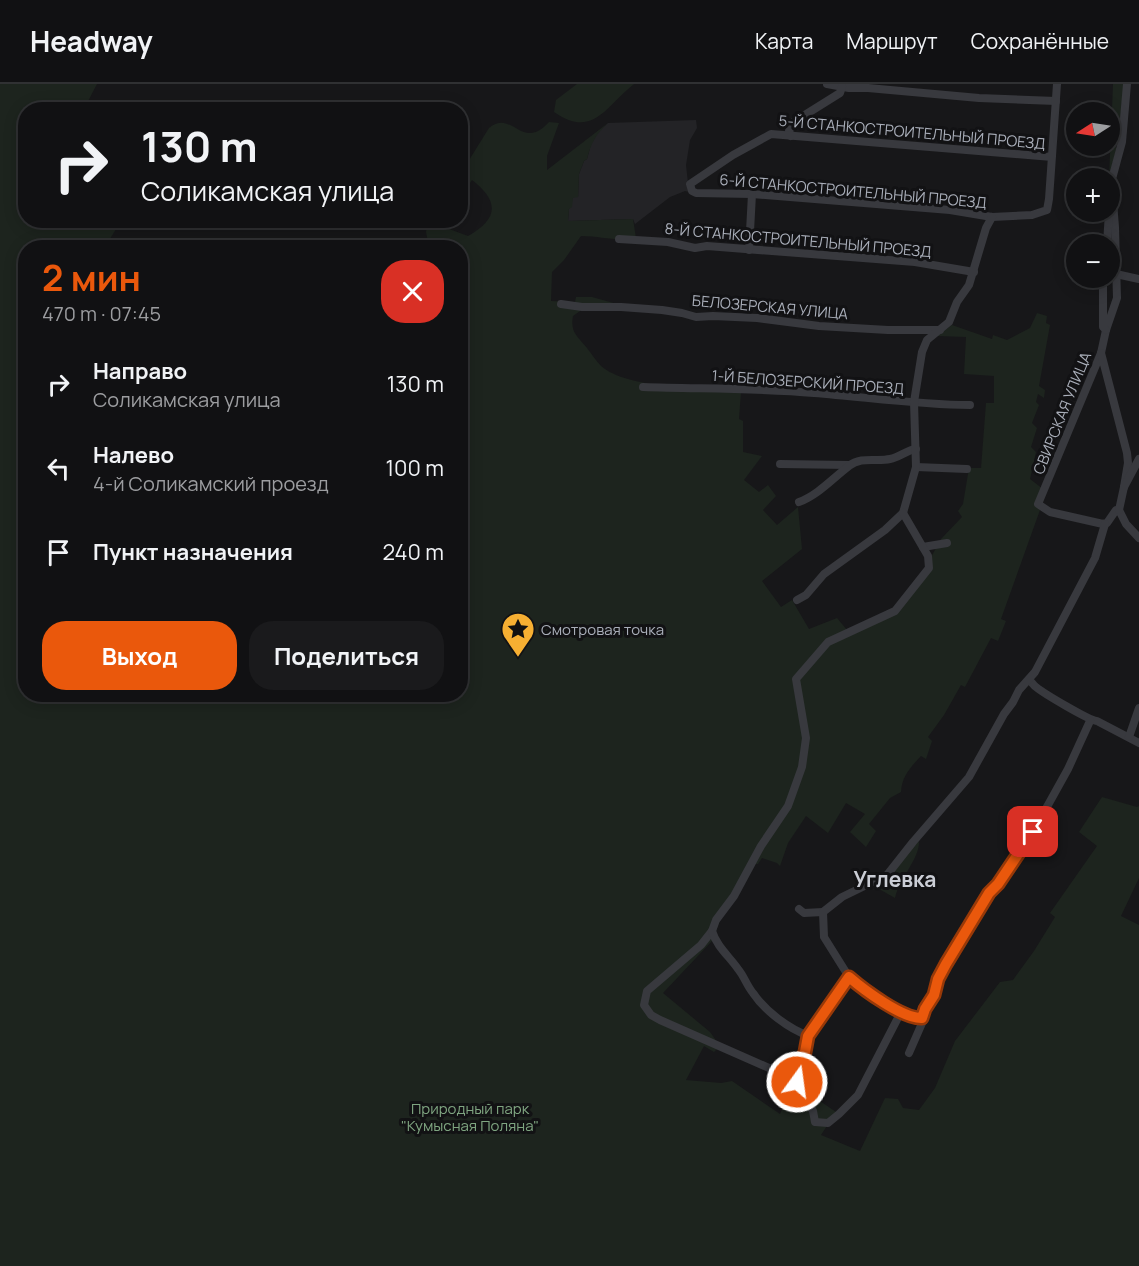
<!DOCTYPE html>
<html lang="ru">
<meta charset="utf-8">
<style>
body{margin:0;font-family:Manrope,sans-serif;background:#1a1a1c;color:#f1f3f6;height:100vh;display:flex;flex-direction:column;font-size:22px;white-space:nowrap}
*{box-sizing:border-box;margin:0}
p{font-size:20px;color:#9c9da0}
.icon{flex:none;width:33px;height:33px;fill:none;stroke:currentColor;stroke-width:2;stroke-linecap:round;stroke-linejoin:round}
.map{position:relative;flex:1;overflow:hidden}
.side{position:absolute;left:18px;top:156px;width:450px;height:462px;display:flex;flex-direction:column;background:#111113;border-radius:24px;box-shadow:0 3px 15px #0003,0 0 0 2px #303133}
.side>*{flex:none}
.hud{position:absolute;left:18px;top:18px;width:450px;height:126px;border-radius:24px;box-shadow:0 3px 15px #0003,0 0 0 2px #303133;background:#111113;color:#f1f3f6;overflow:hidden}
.needle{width:39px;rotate:258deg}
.fabs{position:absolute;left:1066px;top:18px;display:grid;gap:12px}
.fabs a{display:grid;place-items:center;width:54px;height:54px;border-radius:50%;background:#111113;box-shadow:0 3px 15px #0003,0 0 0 2px #303133;font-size:30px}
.pin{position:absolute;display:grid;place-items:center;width:51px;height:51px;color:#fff;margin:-26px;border-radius:12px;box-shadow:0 3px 9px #0006}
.me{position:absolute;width:66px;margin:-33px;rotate:14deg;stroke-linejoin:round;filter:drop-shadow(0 0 4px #0008)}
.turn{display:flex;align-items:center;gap:21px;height:126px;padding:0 24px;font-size:27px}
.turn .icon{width:78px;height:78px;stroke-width:2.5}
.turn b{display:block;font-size:42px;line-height:51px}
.round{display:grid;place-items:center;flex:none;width:63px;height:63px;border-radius:24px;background:#1a1a1c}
.headline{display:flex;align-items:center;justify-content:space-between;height:102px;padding:0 24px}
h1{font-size:36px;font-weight:700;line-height:45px;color:#ea580c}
.button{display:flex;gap:12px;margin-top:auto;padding:12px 24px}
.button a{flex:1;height:69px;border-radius:24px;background:#ea580c;color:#fff;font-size:24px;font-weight:700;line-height:69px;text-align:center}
.button a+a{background:#1a1a1c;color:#f1f3f6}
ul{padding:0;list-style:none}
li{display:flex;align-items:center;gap:18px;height:84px;padding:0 24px}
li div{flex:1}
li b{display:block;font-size:22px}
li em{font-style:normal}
header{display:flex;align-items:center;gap:36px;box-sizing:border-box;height:84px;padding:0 30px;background:#111113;border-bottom:2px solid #303133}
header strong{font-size:28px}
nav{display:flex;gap:33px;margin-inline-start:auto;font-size:21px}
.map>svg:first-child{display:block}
.built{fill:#232326}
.green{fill:#1d241e}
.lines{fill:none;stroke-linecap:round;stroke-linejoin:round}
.minor{stroke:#38393e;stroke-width:8}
.route-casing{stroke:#983908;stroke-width:15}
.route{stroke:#ea580c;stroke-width:10}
.labels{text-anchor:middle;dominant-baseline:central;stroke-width:6;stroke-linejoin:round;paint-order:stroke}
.street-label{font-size:15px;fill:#a9aeb9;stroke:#121214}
.poi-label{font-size:15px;fill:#a9aeb9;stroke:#121214;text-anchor:start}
.park-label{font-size:15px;fill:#7fa581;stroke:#121214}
.district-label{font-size:21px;font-weight:bold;fill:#cacdd5;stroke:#121214}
</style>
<header>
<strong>Headway</strong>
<nav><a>Карта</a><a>Маршрут</a><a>Сохранённые</a></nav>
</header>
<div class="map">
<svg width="1139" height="1182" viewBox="0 0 1139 1182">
<rect width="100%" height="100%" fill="#171719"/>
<path class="built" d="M696,36L697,44L690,56L686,81L689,108L685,107L670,113L635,140L633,135L568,137L569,125L573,113H578L579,90L584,77L587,75L591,60L597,49L608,39Z"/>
<g class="green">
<path d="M0,0H97L84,25L26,26V136L121,137L105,163L26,164V610H460V184L462,175L461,174L460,164L429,163L426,148L428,137L468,152C498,135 500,118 472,96L461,112V89L489,44C509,27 518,57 538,47C542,45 546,41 549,38L559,39L547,72V86L608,39C596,50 591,59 587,75L584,77L579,90L578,113L573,114L572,123L569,125L568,137L633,135L636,154C616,158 601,152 581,152L564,176L552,188L551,217L575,218L576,213H592L617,220L583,225L573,232C570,248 577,252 587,264C591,269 596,277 601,282C627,305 706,305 741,308L739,335L743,337V368L762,372L744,396L759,408L768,401L776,412L763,426L777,441L798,423L802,465L762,497L781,523L792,516L809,545L837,534L847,546L890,527L919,495L941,455L962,433L958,427L963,420L969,384H981L986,319H994V292L964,290L966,253L937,252L952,241L992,255L993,251L1007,256L1030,244L1037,229L1047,232L1046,239L1050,241L1039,302L1045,306L1044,314L1038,310L1036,318L1039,321L1032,339L1037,344L1031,363L1036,368L1030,395L1043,405L1040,426L1001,535L1006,537L998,557L991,554L965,603L961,601L944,631L928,653L932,657L926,675L921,672C910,684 902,692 901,708L890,714L869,740L876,747L866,763L850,748L865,730L846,719L828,749L806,732L788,759L780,782L777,779L762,774L758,780H753L723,829L712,857L663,909L710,948L720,962L714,968L704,962L686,996L721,999L732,997L780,1030L792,1002L800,995L807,1008L836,1028L821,1051L860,1067L885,1014L898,1015L903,1024L919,1026L935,1004L955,957L1000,898L1013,896L1034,867L1055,833L1050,829L1097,762L1079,748L1102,713L1137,723L1139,722V794L1121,832L1139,841V1182H0Z"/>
<path d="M577,0H634C605,23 593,55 554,28L556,16Z"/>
<path d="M1113,0H1124L1120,49L1116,58V66L1109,94Z"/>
<path d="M919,757C920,774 899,795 895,814L872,801Z"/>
</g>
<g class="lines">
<g class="minor">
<path d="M827,0L849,4H868L979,14L1056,17"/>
<path d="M1127,0L1122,58L1112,95L1111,114L1113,118L1115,143L1117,214L1106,246L1101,269L1038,420L1050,428L1103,440L1107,439L1116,426H1119L1126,440L1139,454"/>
<path d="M791,52L789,47L792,39L840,9L842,3"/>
<path d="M1052,73L771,50L733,71L690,100L692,107L696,109L752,110L950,126L992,133L1032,131L1047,126L1049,115L1057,0"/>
<path d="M619,155L668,158L695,164L707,162L915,178L974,188"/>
<path d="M1107,160L1109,128"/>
<path d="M749,166L752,110"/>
<path d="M1116,190L1139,195"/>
<path d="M1103,194V243L1106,246"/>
<path d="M561,220L582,223H621L662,226L682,229L696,233L713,232L757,234L819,242L888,246H940"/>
<path d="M1101,269L1127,369L1128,379L1124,403"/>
<path d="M643,303C700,305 757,304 814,309C866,313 918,321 970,321"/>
<path d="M780,380L849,381"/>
<path d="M916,383L967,385"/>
<path d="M799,418C818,411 833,394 849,382C861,372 876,378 890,375C900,373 907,366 916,365"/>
<path d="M1119,426L1124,403L1139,375"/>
<path d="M923,463L947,459"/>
<path d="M797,516L806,511L824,490L885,446L903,429L916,383L914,318L922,268L927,256L949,238L957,218L969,201L986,144L992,133"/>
<path d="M1029,596C1032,598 1033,601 1036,603C1043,609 1090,637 1097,637L1139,659"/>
<path d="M1129,653L1139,624"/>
<path d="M799,825L804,829L823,828"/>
<path d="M712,847L701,861L647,907L644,921L651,931L660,936L785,991L789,992L793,985L796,986"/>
<path d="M849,893L809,952L805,968L796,986L797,998L813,1027L815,1038L828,1039L839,1030L858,1011L901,928"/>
<path d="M922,934H917L901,928L849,893L824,853L823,828L842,813L887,791L913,758L969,693L1004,630L1013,618L1019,606L1035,588L1095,474L1105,440"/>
<path d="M809,952C789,945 765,927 753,909C747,902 744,892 738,885C729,872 717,863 712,847L716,836L734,812L761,762L788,722L802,683L806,654L796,595L828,558L895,527L929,484L928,472L903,429"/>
<path d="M909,969L923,937C921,927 929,921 933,912C938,902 940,891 945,881C958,856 977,834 989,809L998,800L1033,748L1068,685L1090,637"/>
</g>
</g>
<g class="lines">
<g class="route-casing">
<path id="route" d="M797,998L796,986L805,968L808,952L849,893C864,906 903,935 922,934L925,925L934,911L938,895L946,880L989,809L998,800L1033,748"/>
</g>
<use href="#route" class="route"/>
</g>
<defs>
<g id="sight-pin" transform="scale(1.725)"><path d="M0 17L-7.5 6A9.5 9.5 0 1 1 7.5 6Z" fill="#f6af32" stroke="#121214"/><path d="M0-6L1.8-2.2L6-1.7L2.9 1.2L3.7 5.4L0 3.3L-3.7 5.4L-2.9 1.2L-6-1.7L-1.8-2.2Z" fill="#111"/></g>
</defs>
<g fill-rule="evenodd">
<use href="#sight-pin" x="518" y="545"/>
</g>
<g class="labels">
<g class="street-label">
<text transform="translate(912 48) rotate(5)">5-Й СТАНКОСТРОИТЕЛЬНЫЙ ПРОЕЗД</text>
<text transform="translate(853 107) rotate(5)">6-Й СТАНКОСТРОИТЕЛЬНЫЙ ПРОЕЗД</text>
<text transform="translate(798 156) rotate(5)">8-Й СТАНКОСТРОИТЕЛЬНЫЙ ПРОЕЗД</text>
<text transform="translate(770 223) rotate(5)">БЕЛОЗЕРСКАЯ УЛИЦА</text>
<text transform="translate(808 298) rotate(4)">1-Й БЕЛОЗЕРСКИЙ ПРОЕЗД</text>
<text transform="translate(1062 329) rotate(-68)">СВИРСКАЯ УЛИЦА</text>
</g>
<g class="poi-label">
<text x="541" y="545">Смотровая точка</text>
</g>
<g class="park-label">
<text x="470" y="1024">Природный парк<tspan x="470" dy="17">"Кумысная Поляна"</tspan></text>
</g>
<g class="district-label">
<text x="895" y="795">Углевка</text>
</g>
</g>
</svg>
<div class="fabs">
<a><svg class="needle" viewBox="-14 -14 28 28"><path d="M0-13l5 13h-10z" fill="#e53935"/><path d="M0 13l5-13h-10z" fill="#9c9da0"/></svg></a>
<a>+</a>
<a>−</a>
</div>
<div class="pin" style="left:1033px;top:748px;background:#d93025"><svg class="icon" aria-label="arrive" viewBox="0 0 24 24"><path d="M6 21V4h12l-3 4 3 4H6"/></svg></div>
<svg class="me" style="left:797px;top:998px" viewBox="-20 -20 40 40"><circle r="17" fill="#ea580c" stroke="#fff" stroke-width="3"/><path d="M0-11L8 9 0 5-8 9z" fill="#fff"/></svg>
<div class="hud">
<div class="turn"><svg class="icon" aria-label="right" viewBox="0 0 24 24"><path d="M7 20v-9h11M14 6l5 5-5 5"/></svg><div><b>130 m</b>Соликамская улица</div></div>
</div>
<section class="side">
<div class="headline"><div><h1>2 мин</h1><p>470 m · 07:45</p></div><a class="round" style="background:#d93025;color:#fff"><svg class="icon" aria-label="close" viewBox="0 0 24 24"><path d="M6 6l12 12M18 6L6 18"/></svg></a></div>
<ul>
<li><svg class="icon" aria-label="right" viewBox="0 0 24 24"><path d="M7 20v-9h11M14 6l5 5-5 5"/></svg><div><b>Направо</b><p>Соликамская улица</p></div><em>130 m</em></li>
<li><svg class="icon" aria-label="left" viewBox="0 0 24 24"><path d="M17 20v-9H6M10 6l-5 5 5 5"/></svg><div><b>Налево</b><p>4-й Соликамский проезд</p></div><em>100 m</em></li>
<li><svg class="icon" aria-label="arrive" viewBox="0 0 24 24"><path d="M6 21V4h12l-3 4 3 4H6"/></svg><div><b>Пункт назначения</b></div><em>240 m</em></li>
</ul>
<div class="button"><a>Выход</a><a>Поделиться</a></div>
</section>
</div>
